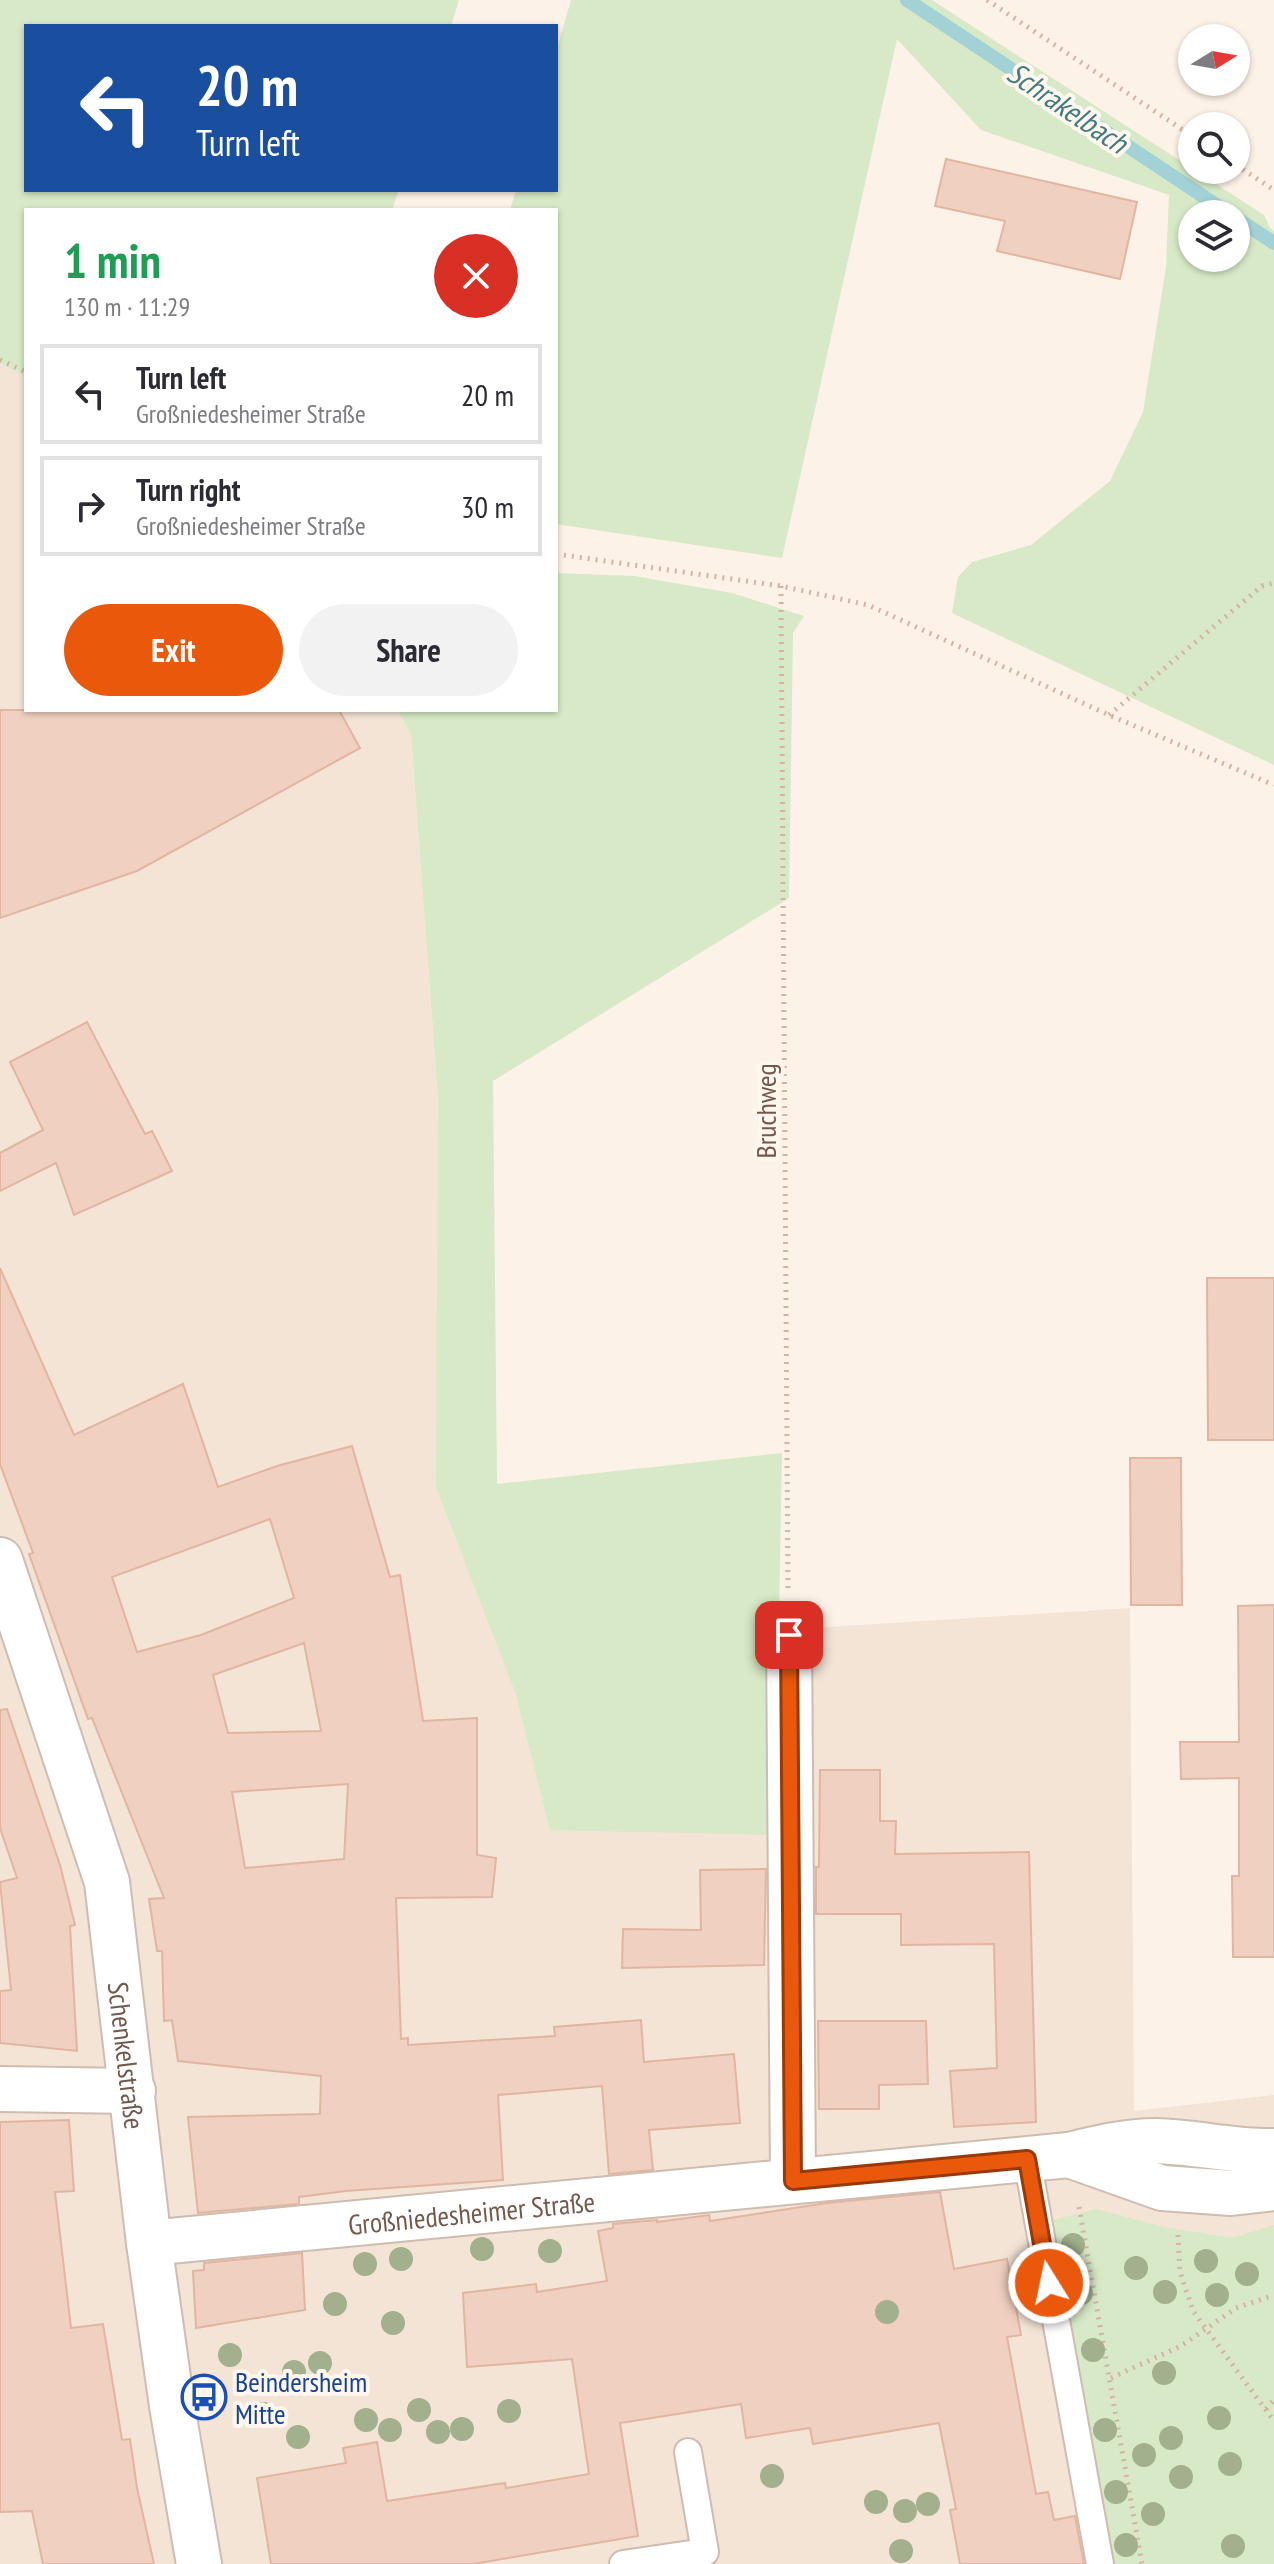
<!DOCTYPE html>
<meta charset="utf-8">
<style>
body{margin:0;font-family:"PT Sans Narrow",sans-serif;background:#f2f2f3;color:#2b2b33;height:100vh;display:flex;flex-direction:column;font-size:30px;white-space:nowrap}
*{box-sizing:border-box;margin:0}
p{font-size:26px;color:#7c7c81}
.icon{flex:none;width:44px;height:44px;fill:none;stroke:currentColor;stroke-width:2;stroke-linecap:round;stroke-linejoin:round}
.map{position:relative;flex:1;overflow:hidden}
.drawer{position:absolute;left:24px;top:208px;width:534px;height:504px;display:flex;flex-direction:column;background:#fff;border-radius:0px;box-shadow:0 2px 6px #0004}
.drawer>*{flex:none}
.top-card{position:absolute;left:24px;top:24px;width:534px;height:168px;border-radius:0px;box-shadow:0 2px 6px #0004;background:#1a4fa0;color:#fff;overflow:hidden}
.needle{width:52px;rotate:79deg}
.fabs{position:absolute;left:1178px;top:24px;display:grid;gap:16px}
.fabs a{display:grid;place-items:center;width:72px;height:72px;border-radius:50%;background:#fff;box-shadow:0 2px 6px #0004;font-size:40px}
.pin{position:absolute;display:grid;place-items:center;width:68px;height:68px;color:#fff;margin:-34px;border-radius:16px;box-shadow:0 4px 12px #0006}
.me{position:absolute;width:88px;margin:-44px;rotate:350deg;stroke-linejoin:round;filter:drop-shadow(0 0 6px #0008)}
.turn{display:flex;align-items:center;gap:28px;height:168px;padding:0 40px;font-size:36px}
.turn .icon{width:104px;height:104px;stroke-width:2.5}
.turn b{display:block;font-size:56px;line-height:68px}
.round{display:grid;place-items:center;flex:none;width:84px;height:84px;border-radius:42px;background:#f2f2f3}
.summary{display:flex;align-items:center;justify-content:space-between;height:136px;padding:0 40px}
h1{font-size:48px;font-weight:700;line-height:60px;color:#1e9e55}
.cta{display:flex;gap:16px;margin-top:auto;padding:16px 40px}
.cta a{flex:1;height:92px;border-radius:48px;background:#ea580c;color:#fff;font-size:32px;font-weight:700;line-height:92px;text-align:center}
.cta a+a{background:#f2f2f3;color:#2b2b33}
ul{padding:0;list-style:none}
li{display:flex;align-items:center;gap:24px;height:100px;margin:0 16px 12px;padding:0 24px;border:4px solid #e1e1e2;border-radius:0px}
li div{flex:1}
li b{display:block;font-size:30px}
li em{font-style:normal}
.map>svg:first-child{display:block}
.residential{fill:#f3e4d6}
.green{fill:#d7e9c6;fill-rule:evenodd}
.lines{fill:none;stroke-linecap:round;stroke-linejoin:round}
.stream{stroke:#a3d2d6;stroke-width:14}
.building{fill:#f0d0c0;stroke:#e2b5a1;stroke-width:2;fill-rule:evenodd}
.service-casing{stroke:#cfbcb0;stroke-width:30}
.minor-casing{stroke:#cfbcb0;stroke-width:48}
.tertiary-casing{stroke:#cfbcb0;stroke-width:48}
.path{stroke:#d5b3a3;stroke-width:5;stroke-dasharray:2 6;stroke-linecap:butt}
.service{stroke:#fff;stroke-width:26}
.minor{stroke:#fff;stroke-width:44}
.tertiary{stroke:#fff;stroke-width:44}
.tree{fill:#a2b08d}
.route-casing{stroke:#983908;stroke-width:20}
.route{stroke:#ea580c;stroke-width:14}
.labels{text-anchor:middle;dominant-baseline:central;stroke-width:8;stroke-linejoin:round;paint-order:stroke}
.street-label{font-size:28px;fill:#75584c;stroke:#fef7ee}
.transit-label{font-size:28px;fill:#164399;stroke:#fef7ee;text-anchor:start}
.water-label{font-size:30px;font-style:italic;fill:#437b80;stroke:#fef7ee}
</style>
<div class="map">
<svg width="1274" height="2564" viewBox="0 0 1274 2564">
<rect width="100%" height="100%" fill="#fcf2e7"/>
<path class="residential" d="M0,363L26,377V710H398L411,735L438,1099L515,1692L550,1830L779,1630L1130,1608L1134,2111L1274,2095V2564H0Z"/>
<g class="green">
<path d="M0,0H459L451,26H26V190H399L392,210H26V377L0,363Z"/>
<path d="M571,0H932L1264,215L1270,228L1274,231V765L952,613L958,577L972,562L1031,545L1110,481L1143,412L1166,267L1169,195L981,130L897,39L782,558L556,524V210H510L516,190H556V52ZM1236,214V258H1192V214Z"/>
<path d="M556,573L634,576L732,593L804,616L793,633L789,898L493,1081L497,1484L782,1453L775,1835L550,1830L515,1692L436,1487L438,1099L411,735L398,710H556Z"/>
<path d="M1096,2209L1164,2227L1232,2238L1274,2225V2564H1111L1049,2221Z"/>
</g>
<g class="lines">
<g class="stream">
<path d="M907,0L1230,214"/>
<path d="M1236,218L1274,243"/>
</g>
</g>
<g class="building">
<path d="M946,159L1137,202L1120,279L997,251L1005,221L935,206Z"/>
<path d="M0,710H339L360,748L137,871L0,918Z"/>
<path d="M87,1022L145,1134L152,1131L172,1171L74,1215L56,1163L0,1191V1153L43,1130L10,1062Z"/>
<path d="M0,1268L74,1435L183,1384L218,1487L277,1466L352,1446L390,1577L400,1575L423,1721L477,1718V1855L496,1858L492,1897L396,1898L401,2039L408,2038V2045L555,2036L554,2027L641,2020L644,2062L734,2054L740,2123L649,2130L653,2170L609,2174L602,2086L498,2095L503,2180L346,2191L299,2197V2204L198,2213L188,2117L320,2114L321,2076L178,2061L172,2020L164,2021L162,1951H157L149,1899L164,1898L92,1718L88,1719L29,1554L33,1553L0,1464ZM270,1519L294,1598L201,1635L137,1652L112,1577ZM304,1643L321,1731L228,1733L213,1675ZM348,1784L344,1859L245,1868L232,1792Z"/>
<path d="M1207,1278H1274V1440H1208Z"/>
<path d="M1130,1458H1181L1182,1605H1131Z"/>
<path d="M1274,1605V1957H1233L1232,1876H1239V1778L1181,1779L1180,1742H1239L1238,1606Z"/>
<path d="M7,1709L60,1865L75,1925L70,1926L77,2051L0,2043V1991L11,1990L0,1882L17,1878L0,1828V1710Z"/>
<path d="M820,1770H880V1821H896L895,1854L1029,1852L1036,2122L954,2127L950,2071L997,2068L994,1944L901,1945V1914H816V1867H819Z"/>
<path d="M766,1869L764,1965L622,1968L623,1929L701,1930L700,1870Z"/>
<path d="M818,2021H926L928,2084L879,2085V2109H819Z"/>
<path d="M69,2120L74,2191L55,2192L71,2328L103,2324L122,2440L130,2439L137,2488L154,2564H43L32,2511L0,2512V2122Z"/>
<path d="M940,2192L954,2269L1007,2259L1021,2335L1007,2337L1036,2494L1048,2492L1054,2520L1075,2516L1084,2564H960L950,2510L956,2509L939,2423L813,2444L810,2428L746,2438L741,2404L620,2423L638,2536L473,2564H271L257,2478L346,2463L343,2448L377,2442L387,2501L505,2483L506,2488L589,2474L572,2359L467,2367L463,2293L536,2284L537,2292L607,2281L598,2231L613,2228V2224L657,2220V2222L709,2215L710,2221L827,2203Z"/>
<path d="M302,2253L305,2310L196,2328L193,2271L204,2270V2263Z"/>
</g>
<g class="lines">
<g class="service-casing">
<g id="service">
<path d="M1027,2159L1100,2564"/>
<path d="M623,2564L705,2552L688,2452"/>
</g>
</g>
<g class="minor-casing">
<g id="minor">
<path d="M789,1635L793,2181"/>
<path d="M0,2089L133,2091"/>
</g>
</g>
<g class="tertiary-casing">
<g id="tertiary">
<path id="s1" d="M0,1560L107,1882L149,2243L172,2406L199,2564"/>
<path d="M1069,2155L1162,2188L1231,2193L1274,2188"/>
<path id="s2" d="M149,2243L1069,2155C1097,2148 1126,2141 1156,2141C1196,2142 1234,2152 1274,2151"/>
</g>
</g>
<g class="path">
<path d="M987,0L1192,136"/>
<path d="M1236,165L1274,190"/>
<path d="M0,360L26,372"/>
<path d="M556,554L781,586L868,605L1109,715L1274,785"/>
<path d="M781,586L788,1590"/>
<path d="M1109,715L1262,586L1274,583"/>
<path d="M1079,2207L1142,2564"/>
<path d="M1178,2235L1180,2272L1193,2311L1274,2421"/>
<path d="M1111,2378L1181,2346L1236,2308L1274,2295"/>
<path d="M1266,2409L1274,2400"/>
</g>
<use href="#service" class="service"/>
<use href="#minor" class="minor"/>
<use href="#tertiary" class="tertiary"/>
</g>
<g class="tree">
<circle cx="1073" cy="2245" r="12"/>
<circle cx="482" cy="2249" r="12"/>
<circle cx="550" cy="2251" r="12"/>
<circle cx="401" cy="2259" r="12"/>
<circle cx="1206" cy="2261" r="12"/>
<circle cx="365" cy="2264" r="12"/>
<circle cx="1136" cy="2268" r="12"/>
<circle cx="1247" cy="2274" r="12"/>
<circle cx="1165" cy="2292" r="12"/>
<circle cx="1081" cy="2293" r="12"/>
<circle cx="1217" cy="2295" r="12"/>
<circle cx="335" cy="2304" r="12"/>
<circle cx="887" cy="2312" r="12"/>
<circle cx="393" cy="2323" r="12"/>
<circle cx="1093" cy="2350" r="12"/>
<circle cx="230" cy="2355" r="12"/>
<circle cx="320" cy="2363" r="12"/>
<circle cx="294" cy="2372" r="12"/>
<circle cx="1164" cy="2373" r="12"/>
<circle cx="419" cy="2410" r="12"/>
<circle cx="509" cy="2411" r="12"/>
<circle cx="264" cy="2414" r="12"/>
<circle cx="1219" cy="2418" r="12"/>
<circle cx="366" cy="2420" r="12"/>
<circle cx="462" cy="2429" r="12"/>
<circle cx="390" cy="2430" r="12"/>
<circle cx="1105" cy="2430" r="12"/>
<circle cx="438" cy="2432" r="12"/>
<circle cx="298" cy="2437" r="12"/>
<circle cx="1171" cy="2438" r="12"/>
<circle cx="1144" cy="2455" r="12"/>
<circle cx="1230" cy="2464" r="12"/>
<circle cx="772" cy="2476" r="12"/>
<circle cx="1181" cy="2477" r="12"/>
<circle cx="1116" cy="2492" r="12"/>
<circle cx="876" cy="2502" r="12"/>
<circle cx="928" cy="2504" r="12"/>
<circle cx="905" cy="2511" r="12"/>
<circle cx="1153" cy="2514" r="12"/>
<circle cx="1126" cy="2545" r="12"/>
<circle cx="1233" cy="2546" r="12"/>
<circle cx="901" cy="2551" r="12"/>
</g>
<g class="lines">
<g class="route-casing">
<path id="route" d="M789,1635L793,2181L1027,2159L1049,2283"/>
</g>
<use href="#route" class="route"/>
</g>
<defs>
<g id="bus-ring" transform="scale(2.3)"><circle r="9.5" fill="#fef7ee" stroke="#1a4fb4" stroke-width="1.5"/><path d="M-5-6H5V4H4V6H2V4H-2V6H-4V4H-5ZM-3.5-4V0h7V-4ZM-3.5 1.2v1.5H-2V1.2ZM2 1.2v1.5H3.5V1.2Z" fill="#1a4fb4"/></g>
</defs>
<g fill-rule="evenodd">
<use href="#bus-ring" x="204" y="2397"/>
</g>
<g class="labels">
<g class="street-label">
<text transform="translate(765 1111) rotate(-90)">Bruchweg</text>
<text stroke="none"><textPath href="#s1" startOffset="514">Schenkelstraße</textPath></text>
<text stroke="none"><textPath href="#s2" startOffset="324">Großniedesheimer Straße</textPath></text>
</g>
<g class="transit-label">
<text x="235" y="2381">Beindersheim<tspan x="235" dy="32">Mitte</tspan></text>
</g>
<g class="water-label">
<text transform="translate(1068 107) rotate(34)">Schrakelbach</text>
</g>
</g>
</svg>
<div class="fabs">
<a><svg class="needle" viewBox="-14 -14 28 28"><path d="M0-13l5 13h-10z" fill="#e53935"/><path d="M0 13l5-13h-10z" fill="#7c7c81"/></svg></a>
<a><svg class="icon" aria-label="search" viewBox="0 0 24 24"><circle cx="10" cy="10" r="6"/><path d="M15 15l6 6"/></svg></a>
<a><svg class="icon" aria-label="layers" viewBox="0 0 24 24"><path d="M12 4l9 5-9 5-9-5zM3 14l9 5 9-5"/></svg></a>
</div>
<div class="pin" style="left:789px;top:1635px;background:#d93025"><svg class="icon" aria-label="arrive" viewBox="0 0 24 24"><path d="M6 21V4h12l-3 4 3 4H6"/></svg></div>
<svg class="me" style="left:1049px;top:2283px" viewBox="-20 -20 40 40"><circle r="17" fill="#ea580c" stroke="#fff" stroke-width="3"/><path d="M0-11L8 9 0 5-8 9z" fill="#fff"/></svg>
<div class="top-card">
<div class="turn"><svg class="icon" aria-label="left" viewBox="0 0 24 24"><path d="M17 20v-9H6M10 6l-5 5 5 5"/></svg><div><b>20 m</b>Turn left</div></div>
</div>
<section class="drawer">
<div class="summary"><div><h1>1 min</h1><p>130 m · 11:29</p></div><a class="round" style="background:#d93025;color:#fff"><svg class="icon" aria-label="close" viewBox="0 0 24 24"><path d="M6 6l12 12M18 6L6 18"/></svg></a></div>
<ul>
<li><svg class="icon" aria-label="left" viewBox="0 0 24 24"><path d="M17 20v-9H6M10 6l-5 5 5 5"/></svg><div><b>Turn left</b><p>Großniedesheimer Straße</p></div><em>20 m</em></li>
<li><svg class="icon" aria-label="right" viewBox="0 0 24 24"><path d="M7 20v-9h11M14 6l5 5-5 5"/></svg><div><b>Turn right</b><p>Großniedesheimer Straße</p></div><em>30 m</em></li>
</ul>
<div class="cta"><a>Exit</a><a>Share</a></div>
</section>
</div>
